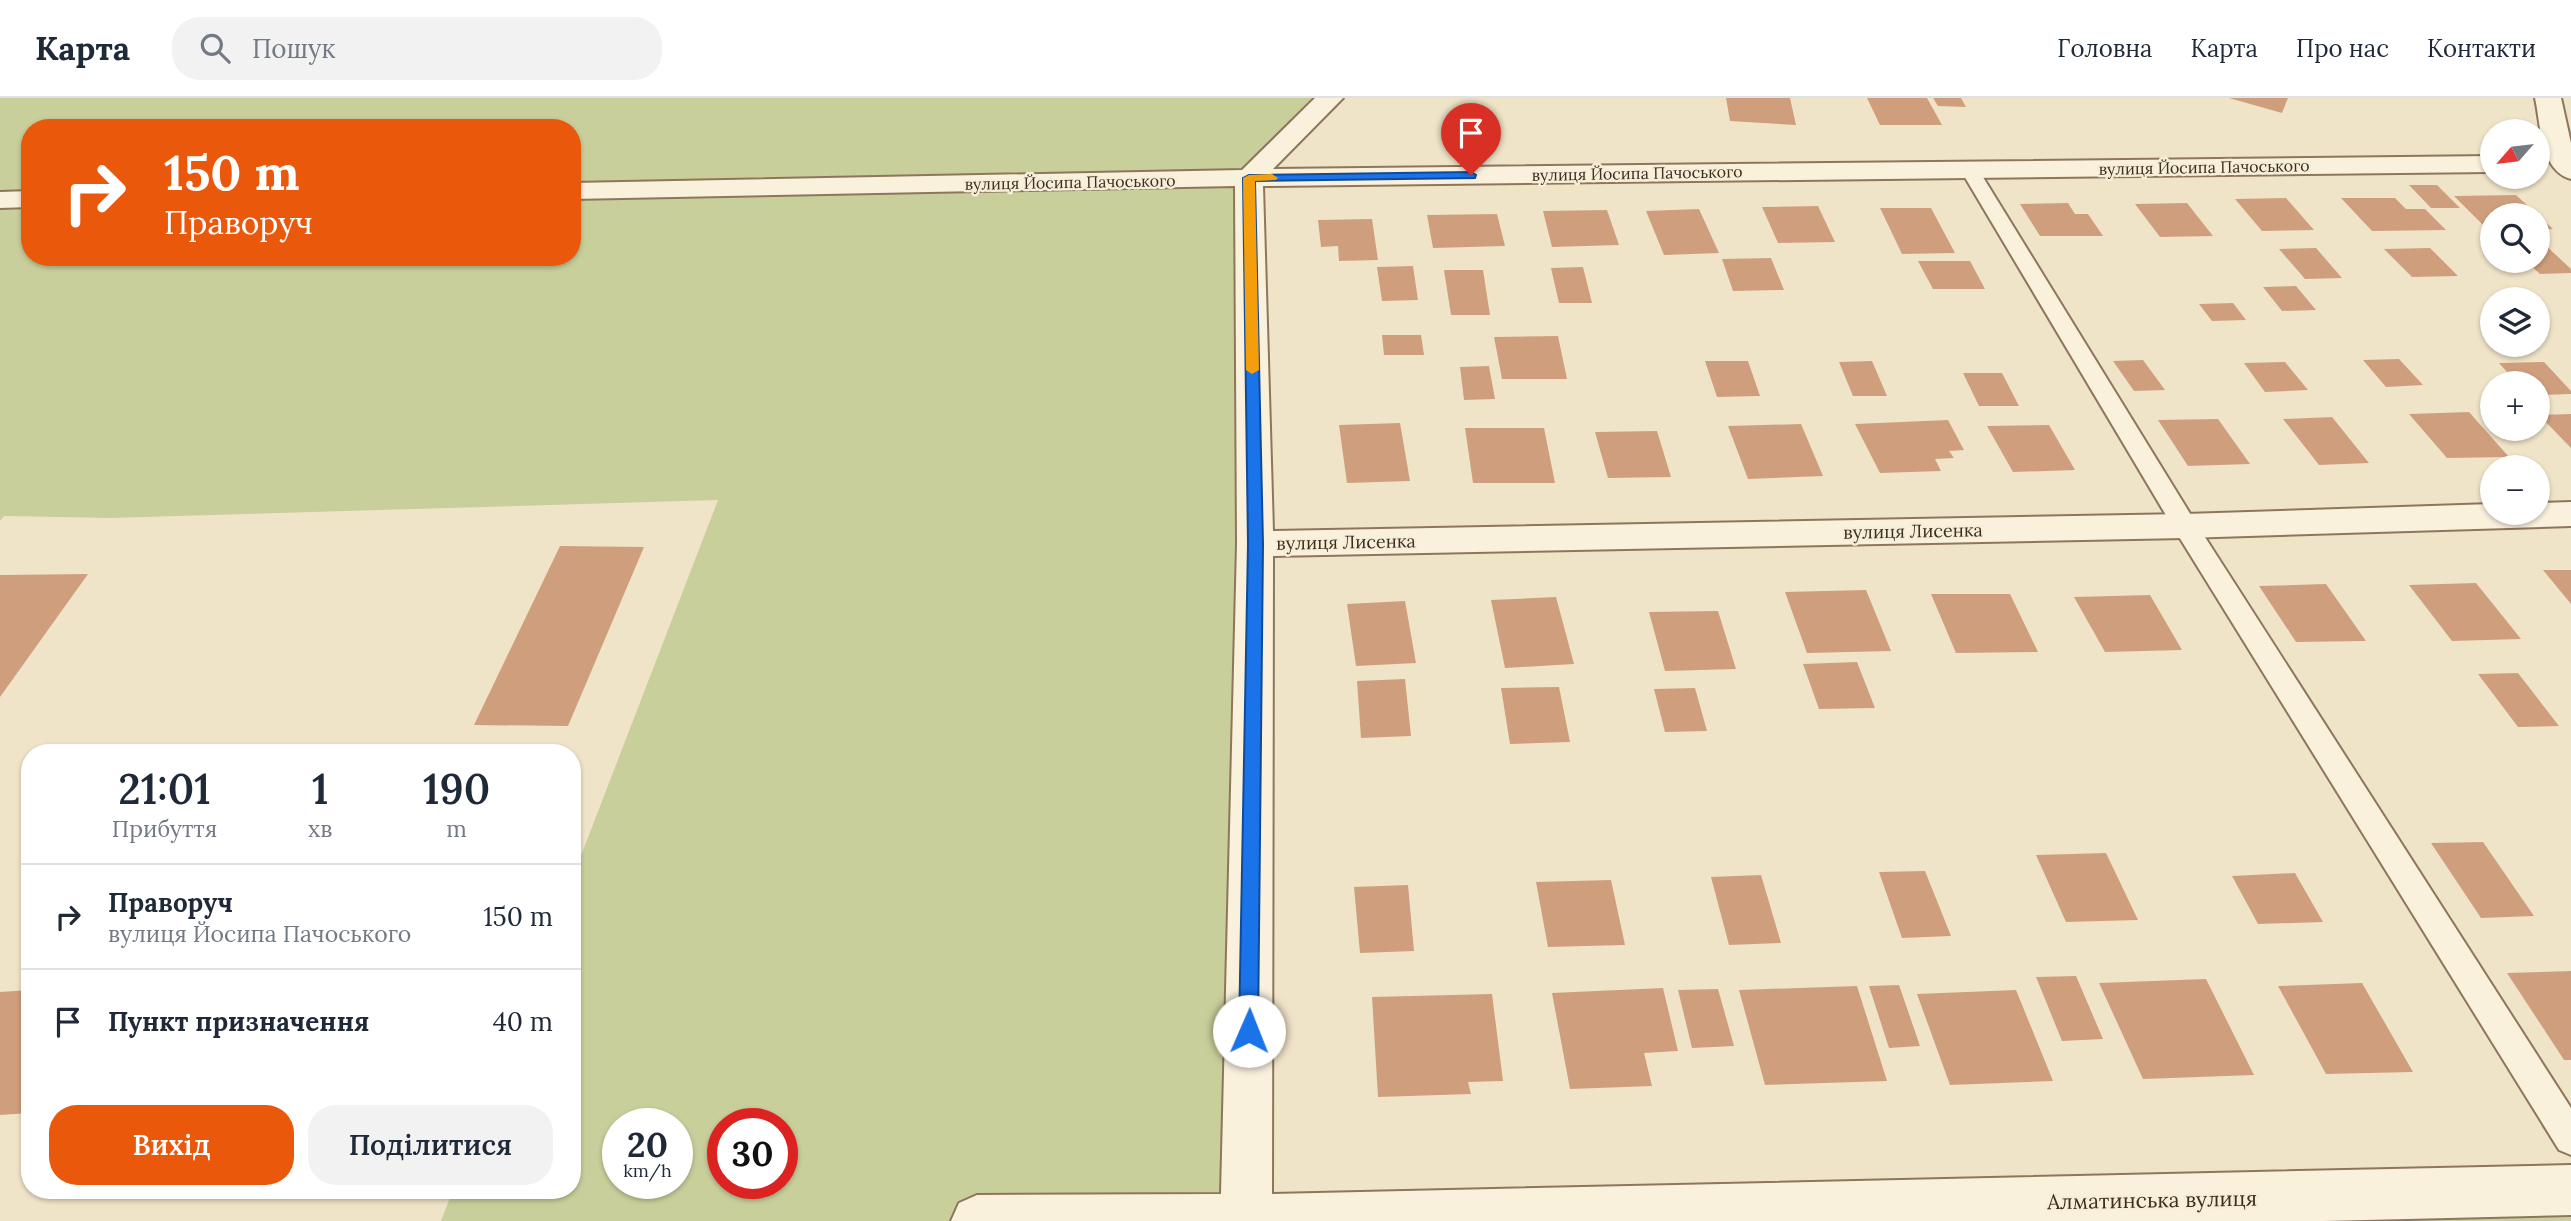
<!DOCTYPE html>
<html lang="uk">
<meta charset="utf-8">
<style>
body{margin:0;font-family:Lora,serif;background:#f2f2f3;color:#1f2937;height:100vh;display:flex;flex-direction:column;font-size:26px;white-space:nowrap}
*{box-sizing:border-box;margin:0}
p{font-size:23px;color:#747a83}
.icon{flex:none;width:38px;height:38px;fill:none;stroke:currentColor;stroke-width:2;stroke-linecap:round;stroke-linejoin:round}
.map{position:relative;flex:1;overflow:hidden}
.panel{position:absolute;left:21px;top:646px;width:560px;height:455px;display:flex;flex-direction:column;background:#fff;border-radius:28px;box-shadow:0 2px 5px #0004}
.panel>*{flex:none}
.hud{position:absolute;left:21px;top:21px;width:560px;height:147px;border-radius:28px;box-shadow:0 2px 5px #0004;background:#ea580c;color:#fff;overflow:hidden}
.needle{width:46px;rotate:242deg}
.buttons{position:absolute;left:2480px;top:21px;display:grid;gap:14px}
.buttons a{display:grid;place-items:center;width:70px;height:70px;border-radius:50%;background:#fff;box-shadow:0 2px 5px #0004;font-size:35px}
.speed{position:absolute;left:602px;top:1010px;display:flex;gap:14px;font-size:35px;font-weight:700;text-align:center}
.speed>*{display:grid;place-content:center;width:91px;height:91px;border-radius:50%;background:#fff;box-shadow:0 2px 5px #0004;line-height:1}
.speed small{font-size:18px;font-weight:400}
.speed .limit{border:10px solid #d22;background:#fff;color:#111}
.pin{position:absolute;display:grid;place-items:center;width:60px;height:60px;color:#fff;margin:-72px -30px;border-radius:50% 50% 50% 0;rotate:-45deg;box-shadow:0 0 7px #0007}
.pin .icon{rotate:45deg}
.me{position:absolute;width:77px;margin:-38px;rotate:1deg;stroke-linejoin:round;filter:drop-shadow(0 0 5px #0008)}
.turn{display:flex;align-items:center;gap:24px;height:147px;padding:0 28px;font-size:32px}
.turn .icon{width:91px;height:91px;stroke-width:2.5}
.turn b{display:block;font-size:49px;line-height:60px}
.eta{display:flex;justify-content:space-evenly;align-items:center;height:119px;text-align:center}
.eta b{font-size:42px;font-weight:600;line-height:49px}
.button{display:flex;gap:14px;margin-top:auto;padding:14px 28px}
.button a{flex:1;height:80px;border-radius:28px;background:#ea580c;color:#fff;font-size:28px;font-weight:600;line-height:80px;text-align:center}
.button a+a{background:#f2f2f3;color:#1f2937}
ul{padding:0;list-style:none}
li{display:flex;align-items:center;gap:21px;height:105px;padding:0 28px;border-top:2px solid #e0e1e3}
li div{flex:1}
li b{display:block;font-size:26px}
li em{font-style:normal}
header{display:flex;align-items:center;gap:42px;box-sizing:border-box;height:98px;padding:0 35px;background:#fff;border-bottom:2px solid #e0e1e3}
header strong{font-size:33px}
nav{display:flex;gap:38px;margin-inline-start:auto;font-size:24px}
.search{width:490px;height:63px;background:#f2f2f3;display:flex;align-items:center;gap:18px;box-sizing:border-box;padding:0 24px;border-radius:28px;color:#747a83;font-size:26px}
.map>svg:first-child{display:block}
.green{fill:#c9cf9b;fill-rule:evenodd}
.building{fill:#cf9f7d}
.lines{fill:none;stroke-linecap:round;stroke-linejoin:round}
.service-casing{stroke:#8d765c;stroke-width:4}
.minor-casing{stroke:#8d765c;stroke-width:4}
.service{fill:#faf1dc;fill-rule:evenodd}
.minor{fill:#faf1dc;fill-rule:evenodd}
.route{fill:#1a73e8;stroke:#114b97;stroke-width:2}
.slow{fill:#f59e0b}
.labels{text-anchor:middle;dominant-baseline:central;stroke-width:5;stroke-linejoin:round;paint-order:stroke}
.far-street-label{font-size:16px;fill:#3d2e20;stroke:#f7eed8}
.street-label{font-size:18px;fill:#3d2e20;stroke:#f7eed8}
.near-street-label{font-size:21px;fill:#3d2e20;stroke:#f7eed8}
</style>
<header>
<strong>Карта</strong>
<div class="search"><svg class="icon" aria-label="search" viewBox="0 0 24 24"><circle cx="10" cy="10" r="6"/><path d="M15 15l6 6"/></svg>Пошук</div>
<nav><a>Головна</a><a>Карта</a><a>Про нас</a><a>Контакти</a></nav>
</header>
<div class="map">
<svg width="2571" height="1123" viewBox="0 0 2571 1123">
<rect width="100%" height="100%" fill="#f0e4c8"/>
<path class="green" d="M0,0H1330L1249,80L1246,1122L2571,1092V1123H441L453,1092H572V781L718,402L110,420L4,418L0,423ZM30,30H572V159H30ZM618,1026H677V1085H618ZM723,1026H782V1085H723Z"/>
<g class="building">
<path d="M1726,0H1790L1796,27L1730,23Z"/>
<path d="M1867,0H1927L1942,27H1880Z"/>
<path d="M1933,0H1961L1966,9L1938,8Z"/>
<path d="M2229,0H2288L2282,15Z"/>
<path d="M2409,87H2437L2460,110H2431Z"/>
<path d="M2516,97L2553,131L2538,132V117H2492V133H2489L2454,98Z"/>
<path d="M2286,100L2314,132L2262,133L2235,101Z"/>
<path d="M2341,100H2395L2406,111H2425L2446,132L2372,133Z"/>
<path d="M2068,105L2075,116H2088L2103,138H2040L2020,106Z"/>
<path d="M2187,105L2213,138L2160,139L2135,106Z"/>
<path d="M1818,108L1835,144L1778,145L1762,109Z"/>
<path d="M1880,110H1931L1955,155L1902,156Z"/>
<path d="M1699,111L1719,155L1664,157L1646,113Z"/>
<path d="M1607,112L1619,147L1552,149L1543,113Z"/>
<path d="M1497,116L1505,148L1433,150L1427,117Z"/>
<path d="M1372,121L1378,162L1339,163L1338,148L1321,149L1318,122Z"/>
<path d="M2538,144H2542L2571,171V175L2540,176L2526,163H2538Z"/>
<path d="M2316,150L2342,180L2305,181L2279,151Z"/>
<path d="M2430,150L2458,178L2412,179L2384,151Z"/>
<path d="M1771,160L1784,192L1733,193L1722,161Z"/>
<path d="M1918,163H1970L1985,191H1933Z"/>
<path d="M1413,168L1418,202L1382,203L1377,169Z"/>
<path d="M1583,169L1592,205H1559L1551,170Z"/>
<path d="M1444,172H1483L1490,217H1451Z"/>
<path d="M2296,188L2316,212L2282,213L2263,189Z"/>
<path d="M2233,205L2246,222L2212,223L2199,206Z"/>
<path d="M1382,237H1421L1424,257H1384Z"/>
<path d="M1558,238L1567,281H1502L1494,239Z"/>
<path d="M2399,261L2423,287L2386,289L2363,262Z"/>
<path d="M2143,262L2165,292L2134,293L2113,263Z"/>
<path d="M1705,263H1748L1760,298L1717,299Z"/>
<path d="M1872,263L1887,298H1853L1839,264Z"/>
<path d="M2285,264L2308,292L2265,294L2244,265Z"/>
<path d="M2544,264L2571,293V296L2538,297V285H2517L2499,265Z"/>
<path d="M1489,268L1495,301L1464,302L1460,269Z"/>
<path d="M1963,275H2002L2019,308H1979Z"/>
<path d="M2469,314L2509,359L2447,360L2409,316Z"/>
<path d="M2571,316V350L2539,317Z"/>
<path d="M2332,319L2369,365L2319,367L2283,321Z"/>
<path d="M2218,321L2250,366L2188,368L2158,322Z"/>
<path d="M1948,322L1964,352L1949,353L1954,360L1935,361L1941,373L1880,375L1855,326Z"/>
<path d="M1400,325L1410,383L1347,385L1339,327Z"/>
<path d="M1801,326L1823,378L1748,381L1728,328Z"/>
<path d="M2049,327L2075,372L2013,374L1987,328Z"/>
<path d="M1465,330H1544L1555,385H1473Z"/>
<path d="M1657,333L1671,379L1608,380L1595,334Z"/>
<path d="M560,448L644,449L568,628L474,627Z"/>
<path d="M2543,472H2571V506Z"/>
<path d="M88,476L0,599V477Z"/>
<path d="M2476,485L2521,541L2452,543L2409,487Z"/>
<path d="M2326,486L2366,543L2296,544L2259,488Z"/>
<path d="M1866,492L1891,553L1807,555L1785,494Z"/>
<path d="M1931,496H2010L2038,554L1956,555Z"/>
<path d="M2150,497L2182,552L2105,554L2074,499Z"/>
<path d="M1556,499L1574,566L1505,570L1491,502Z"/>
<path d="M1405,503L1416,565L1356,568L1347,506Z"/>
<path d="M1718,513L1736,571L1665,573L1649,514Z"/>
<path d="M1857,564L1875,610L1819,611L1803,566Z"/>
<path d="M2518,575L2559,628L2518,629L2478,576Z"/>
<path d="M1405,581L1411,638L1361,640L1357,583Z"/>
<path d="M1559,589L1570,644L1510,646L1501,590Z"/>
<path d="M1695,590L1707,633L1665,634L1654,591Z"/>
<path d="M2483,744L2534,818L2481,820L2431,745Z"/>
<path d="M2106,755L2138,822L2066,824L2036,757Z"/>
<path d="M1925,773L1951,838L1902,840L1879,774Z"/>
<path d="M2295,775L2323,824L2258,826L2232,778Z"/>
<path d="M1761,777L1781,845L1729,847L1711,779Z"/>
<path d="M1611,782L1625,847L1548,849L1536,784Z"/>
<path d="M1408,787L1414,853L1360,855L1354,789Z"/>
<path d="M2571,873V962H2564L2507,875Z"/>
<path d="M2076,878L2103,941L2062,943L2036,879Z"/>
<path d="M2206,881L2254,977L2143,981L2099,885Z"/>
<path d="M2362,885L2413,974L2326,976L2278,888Z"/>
<path d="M1899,887L1920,948L1889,950L1869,888Z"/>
<path d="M1857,888L1887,983L1765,987L1739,892Z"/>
<path d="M1663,890L1678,953L1644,955L1652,988L1570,991L1552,895Z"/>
<path d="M1718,891L1734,948L1692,950L1678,892Z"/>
<path d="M30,892V1015L0,1017V894Z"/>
<path d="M2016,892L2053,983L1950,987L1917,896Z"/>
<path d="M1492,896L1503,983L1468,984L1471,996L1378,999L1372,899Z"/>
</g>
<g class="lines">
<g class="service-casing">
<path id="service" d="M1969,65L1978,71L2194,422L2571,1010V1057L2559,1052L2176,434L1960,71Z"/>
</g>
<g class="minor-casing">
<g id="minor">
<path d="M1315,0H1343L1273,71L2492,58V74L1263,88L1273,433L2185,416L2492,406V415H2538V405L2571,404V428L2185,440L1273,458L1272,1096L2571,1067V1117L2324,1123H951L959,1105L977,1097L1221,1096L1237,446L1235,88L572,101V85L1242,72Z"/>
<path d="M2535,0H2561L2571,45V81C2540,73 2541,27 2535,0Z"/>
<path d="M30,93V109L0,110V94Z"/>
</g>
</g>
<use href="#service" class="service"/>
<use href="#minor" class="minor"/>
</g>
<path class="route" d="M1471,74L1476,77L1475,80L1255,83L1263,446L1258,933L1256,939L1249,942L1242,939L1239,933L1248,446L1243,80L1249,77Z"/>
<path class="slow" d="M1272,76L1278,80L1276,82L1255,83L1259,272L1252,276L1246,272L1243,80L1249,77Z"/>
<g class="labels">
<g class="far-street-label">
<text transform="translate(2204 69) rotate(-1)">вулиця Йосипа Пачоського</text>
<text transform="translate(1637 75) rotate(-1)">вулиця Йосипа Пачоського</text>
<text transform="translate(1070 84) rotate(-1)">вулиця Йосипа Пачоського</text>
</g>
<g class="street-label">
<text transform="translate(1913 433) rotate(-1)">вулиця Лисенка</text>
<text transform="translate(1346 444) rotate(-1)">вулиця Лисенка</text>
</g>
<g class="near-street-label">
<text transform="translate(2152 1102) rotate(-1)">Алматинська вулиця</text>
</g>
</g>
</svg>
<div class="buttons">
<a><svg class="needle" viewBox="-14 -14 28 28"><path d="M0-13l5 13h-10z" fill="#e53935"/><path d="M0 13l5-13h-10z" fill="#747a83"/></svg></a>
<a><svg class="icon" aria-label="search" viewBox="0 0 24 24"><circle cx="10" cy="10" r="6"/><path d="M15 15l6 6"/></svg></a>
<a><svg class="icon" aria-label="layers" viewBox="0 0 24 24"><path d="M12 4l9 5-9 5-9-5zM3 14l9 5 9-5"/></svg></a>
<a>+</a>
<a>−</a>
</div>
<div class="speed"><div>20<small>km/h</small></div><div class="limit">30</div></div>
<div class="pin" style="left:1471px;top:77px;background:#d93025"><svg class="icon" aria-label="arrive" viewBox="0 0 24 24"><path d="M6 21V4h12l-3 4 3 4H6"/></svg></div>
<svg class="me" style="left:1249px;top:933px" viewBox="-20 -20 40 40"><circle r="19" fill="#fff"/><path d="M0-13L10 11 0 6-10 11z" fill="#1a73e8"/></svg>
<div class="hud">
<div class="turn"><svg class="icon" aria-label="right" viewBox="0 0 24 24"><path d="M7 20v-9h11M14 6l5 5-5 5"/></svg><div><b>150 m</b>Праворуч</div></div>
</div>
<section class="panel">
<div class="eta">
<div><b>21:01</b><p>Прибуття</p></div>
<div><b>1</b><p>хв</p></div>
<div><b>190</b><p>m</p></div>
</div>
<ul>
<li><svg class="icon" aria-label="right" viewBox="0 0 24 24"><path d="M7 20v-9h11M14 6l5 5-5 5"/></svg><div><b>Праворуч</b><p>вулиця Йосипа Пачоського</p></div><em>150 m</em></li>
<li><svg class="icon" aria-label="arrive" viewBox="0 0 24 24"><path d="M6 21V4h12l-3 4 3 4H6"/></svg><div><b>Пункт призначення</b></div><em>40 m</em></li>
</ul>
<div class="button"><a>Вихід</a><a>Поділитися</a></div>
</section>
</div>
